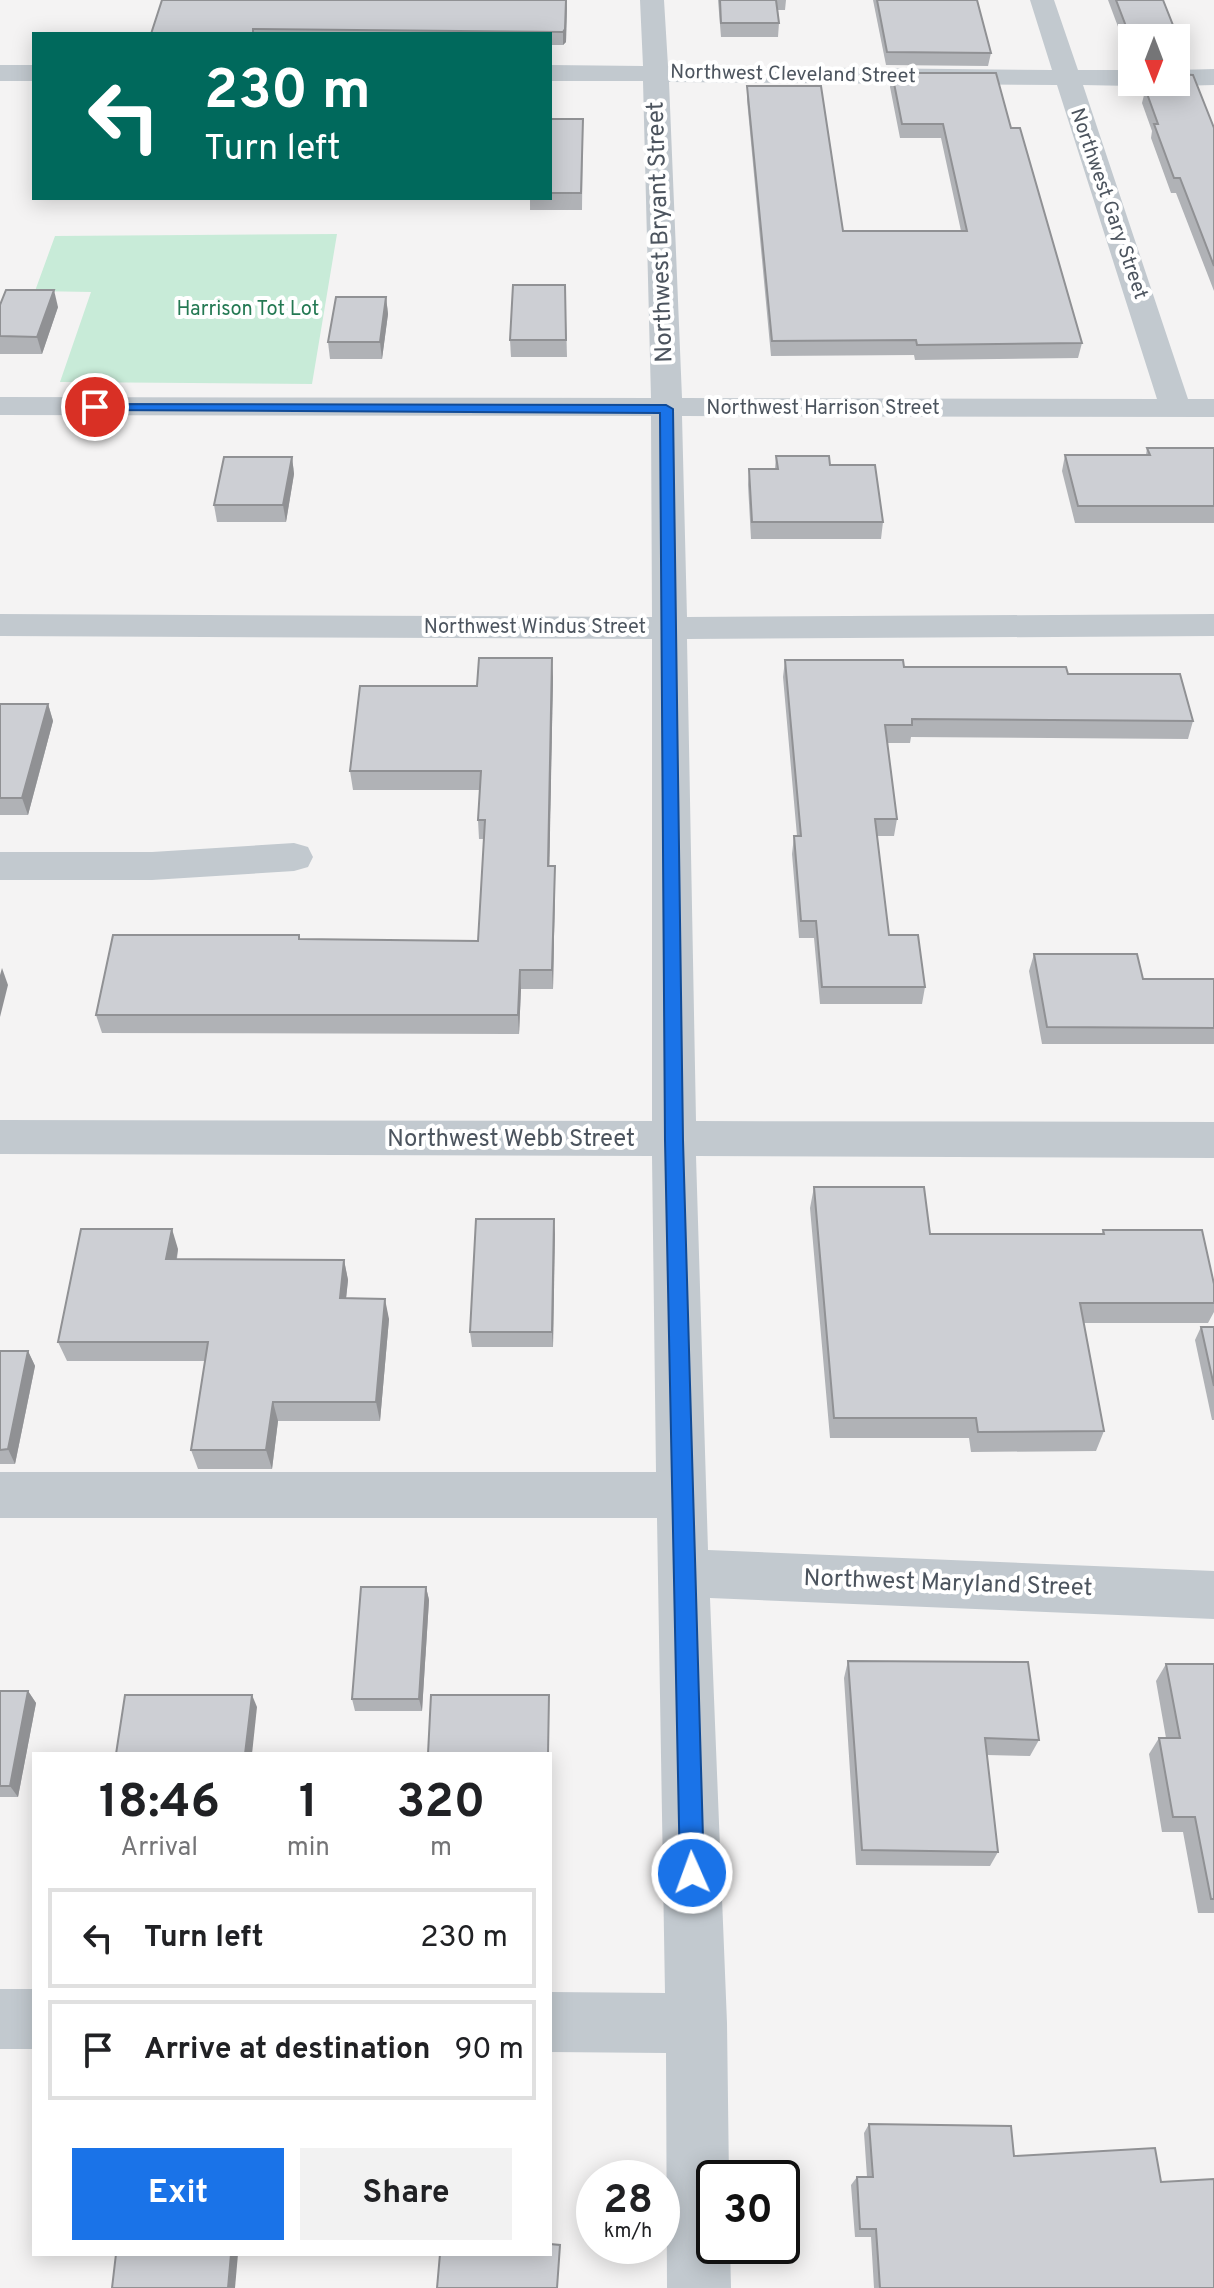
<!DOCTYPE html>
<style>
body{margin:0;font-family:Overpass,sans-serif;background:#f2f2f2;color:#202124;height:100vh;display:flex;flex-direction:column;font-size:30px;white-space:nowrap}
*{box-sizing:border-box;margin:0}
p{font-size:26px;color:#757577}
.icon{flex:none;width:44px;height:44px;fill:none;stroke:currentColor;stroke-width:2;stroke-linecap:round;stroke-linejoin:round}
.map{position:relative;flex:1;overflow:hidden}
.details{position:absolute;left:32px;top:1752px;width:520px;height:504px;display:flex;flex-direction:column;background:#fff;border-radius:0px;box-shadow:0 4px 20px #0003}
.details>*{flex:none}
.hud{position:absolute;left:32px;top:32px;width:520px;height:168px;border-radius:0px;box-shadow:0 4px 20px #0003;background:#00695c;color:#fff;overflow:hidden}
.needle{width:52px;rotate:180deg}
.controls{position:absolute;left:1118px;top:24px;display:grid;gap:16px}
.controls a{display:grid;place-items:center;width:72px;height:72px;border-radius:0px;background:#fff;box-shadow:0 4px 20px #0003;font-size:40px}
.speed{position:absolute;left:576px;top:2160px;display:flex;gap:16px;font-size:40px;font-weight:700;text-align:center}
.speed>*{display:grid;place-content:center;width:104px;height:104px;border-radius:50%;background:#fff;box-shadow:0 4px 20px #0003;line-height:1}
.speed small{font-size:20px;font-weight:400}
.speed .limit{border:4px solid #111;border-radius:12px;background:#fff;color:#111}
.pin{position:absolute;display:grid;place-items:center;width:68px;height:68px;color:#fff;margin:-34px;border:4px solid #fff;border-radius:50%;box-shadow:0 2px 8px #0007}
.me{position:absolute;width:88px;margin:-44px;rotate:358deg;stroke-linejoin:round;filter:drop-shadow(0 0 6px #0008)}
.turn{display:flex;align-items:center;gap:28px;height:168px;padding:0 40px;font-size:36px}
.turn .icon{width:104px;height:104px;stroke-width:2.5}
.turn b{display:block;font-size:56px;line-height:68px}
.eta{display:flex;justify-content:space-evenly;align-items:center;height:136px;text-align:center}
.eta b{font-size:48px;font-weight:700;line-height:56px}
.primary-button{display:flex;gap:16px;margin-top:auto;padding:16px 40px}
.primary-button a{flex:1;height:92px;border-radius:0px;background:#1a73e8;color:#fff;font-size:32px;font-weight:700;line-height:92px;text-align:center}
.primary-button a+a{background:#f2f2f2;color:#202124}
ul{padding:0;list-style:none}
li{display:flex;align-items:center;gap:24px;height:100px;margin:0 16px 12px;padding:0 24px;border:4px solid #e0e0e0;border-radius:0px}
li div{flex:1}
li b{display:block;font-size:30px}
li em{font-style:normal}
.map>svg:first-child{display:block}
.green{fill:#c8ebd8}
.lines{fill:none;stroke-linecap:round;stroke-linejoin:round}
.minor{fill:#c2c9cf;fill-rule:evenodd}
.wall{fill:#b0b2b6}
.shaded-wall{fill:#909194}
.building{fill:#cdcfd4;stroke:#909194;stroke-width:2}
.route{fill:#1a73e8;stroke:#114b97;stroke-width:2}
.labels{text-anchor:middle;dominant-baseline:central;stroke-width:8;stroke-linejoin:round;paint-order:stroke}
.far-street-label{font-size:20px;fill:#4c545e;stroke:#fff}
.far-park-label{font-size:20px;fill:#247953;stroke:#fff}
.street-label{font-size:24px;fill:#4c545e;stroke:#fff}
</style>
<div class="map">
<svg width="1214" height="2288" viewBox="0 0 1214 2288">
<rect width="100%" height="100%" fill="#f4f3f3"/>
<path class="green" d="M337,234L312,384L60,382L91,292L35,291L55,236Z"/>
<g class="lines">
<g class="minor">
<path d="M640,0H664L668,66L1052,70L1030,0H1054L1078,70H1132V82H1142L1132,86L1083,85L1188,399H1214V417L682,416L687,617L1214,614V636L687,639L696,1121L1214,1122V1158L696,1156L708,1550L1214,1571V1619L710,1598L727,2023L729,2178H714V2246H730L731,2288H667L666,2053L550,2052V1992L665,1993L657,1518H0V1472H656L652,1156L0,1154V1120L652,1121V639L0,636V614L652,617L651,416L0,415V397L651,398L643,81H550V65L643,66ZM669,82L1057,85L1157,399L682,398Z"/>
<rect x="0" y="65" width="34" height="16"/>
<path d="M1214,69V85L1176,86L1166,82H1176V70Z"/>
<path d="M294,843L308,847L313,857L308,867L294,871L152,880H0V852H152Z"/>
<rect x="0" y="1989" width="34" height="60"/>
</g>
</g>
<g class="wall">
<path d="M567,0L566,42L563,45H550V34H151Z"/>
<path d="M718,0H786L785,10H778L779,23L778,37H721Z"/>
<path d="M873,0H977L991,53L988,66L886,65Z"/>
<path d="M1108,0H1163L1184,53L1181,67L1176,68V38H1132V64Z"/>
<path d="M892,73L1011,128L1082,343L1078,358L915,360L914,355L771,356L747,100V86L843,231H961L941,138H900L890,87Z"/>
<path d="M1141,82H1176L1214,128V291L1176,193H1171L1151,138L1152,131L1142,103L1144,95L1140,86Z"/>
<path d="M550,119H583L582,210H530V198H550Z"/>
<path d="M565,285L567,357H511L510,340Z"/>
<path d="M386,297L388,314L382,359H330L328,342Z"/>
<path d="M0,305L58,307L42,354H0Z"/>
<path d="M1147,448H1214V523H1075L1062,471L1065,455H1146Z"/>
<path d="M776,456L830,465L883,522L881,539H751L748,485L749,469H775Z"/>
<path d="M292,457L294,474L286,522H217L214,505Z"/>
<path d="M785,660L1068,674L1193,721L1188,739L911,737L910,743H887L897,819L894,836H877L889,935L925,987L922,1004H820L814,938H799L792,854L794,836H797L783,677Z"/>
<path d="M553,677L549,866L555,885L553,989H521L519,1034L102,1033L96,1015L300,939L478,941L484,839H479L478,820L480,790H353L350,771L477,686Z"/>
<path d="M0,704H48L53,721L28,815H0Z"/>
<path d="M1034,954L1143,979H1214V1044H1042L1029,971Z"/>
<path d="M814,1187L930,1234H1102L1103,1230L1214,1284V1312L1208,1323H1084L1104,1431L1096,1451L971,1452L969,1438H830L810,1208Z"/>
<path d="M554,1219L553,1347H472L470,1332Z"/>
<path d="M178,1249L177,1259L344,1260L348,1280L346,1298L389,1319L380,1421H278L272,1469H198L191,1450L205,1361H67L58,1342Z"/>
<path d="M1201,1327H1214V1420H1212L1195,1340Z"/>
<path d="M0,1351H28L35,1366L15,1464H0Z"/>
<path d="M426,1587L429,1600L422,1711H355L352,1699Z"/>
<path d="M848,1661L1039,1740L1030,1756L987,1755L998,1852L990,1866L856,1865L844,1678Z"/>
<path d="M1166,1664H1214V1913H1198L1183,1832H1162L1149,1754L1159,1738H1166L1156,1681Z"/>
<path d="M0,1691H28L36,1703L18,1797H0Z"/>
<path d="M869,2124L1014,2156L1161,2182L1214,2288H874L871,2237H855L851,2185L857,2177H867L864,2133Z"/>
</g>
<g class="shaded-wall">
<path d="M567,0L566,42L563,45V32Z"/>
<path d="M1184,53L1181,67L1176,68L1177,54Z"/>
<path d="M54,290L58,307L42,354L37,337Z"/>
<path d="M386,297L388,314L382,359L380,342Z"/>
<path d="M292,457L294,474L286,522L283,505Z"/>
<path d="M552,658L553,677L549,885L548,866Z"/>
<path d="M48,704L53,721L28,815L22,798Z"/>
<path d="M555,866V885L553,989L552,970Z"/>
<path d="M2,968L8,985L0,1017V975Z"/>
<path d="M520,970L521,989L519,1034L518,1015Z"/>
<path d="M554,1219L555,1234L553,1347L552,1332Z"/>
<path d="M172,1229L178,1249L173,1279L166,1259Z"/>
<path d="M344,1260L348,1280L344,1318L340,1298Z"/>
<path d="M385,1299L389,1319L380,1421L376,1402Z"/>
<path d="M28,1351L35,1366L15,1464L8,1449Z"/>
<path d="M273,1402L278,1421L272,1469L266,1450Z"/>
<path d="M426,1587L429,1600L422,1711L419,1699Z"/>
<path d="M28,1691L36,1703L18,1797L10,1786Z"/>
<path d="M252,1695L257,1707L252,1754H245Z"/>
<path d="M549,1695V1754H548Z"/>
<path d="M231,2254H238L235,2288H228Z"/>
</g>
<g class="building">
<path d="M162,0H566L565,29L563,32L253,29V34H151Z"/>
<path d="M720,0H776L779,23H721Z"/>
<path d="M877,0H977L991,53L887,52Z"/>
<path d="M1116,0H1163L1184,53L1177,54L1176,65V38H1132V42Z"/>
<path d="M892,73H996L1011,128H1020L1082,343L917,345L916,340L772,341L747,86H821L843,231H967L943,124H902Z"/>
<path d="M1176,74L1193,75L1214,128V266L1180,178H1174L1154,124H1158L1145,88H1149L1147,82H1176Z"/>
<path d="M550,119H583L581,193H550Z"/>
<path d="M513,285H565L566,340H510Z"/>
<path d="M6,290H54L37,337L0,336V305Z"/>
<path d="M336,297H386L380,342H328Z"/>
<path d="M1147,448H1214V506H1078L1065,455H1150Z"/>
<path d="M776,456H829L830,465H875L883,522H752L749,469H778Z"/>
<path d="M224,457H292L283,505H214Z"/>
<path d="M479,658H552L548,866H555L552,970H520L518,1015H96L113,935H299V939L478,941L485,820H478L481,771H350L360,686H477Z"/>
<path d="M785,660H903L904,667H1066L1068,674H1180L1193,721L912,719V725H885L897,819H875L889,935H918L925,987H822L816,921H801L794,836H801Z"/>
<path d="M0,704H48L22,798H0Z"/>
<path d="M1034,954H1137L1143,979H1214V1028L1047,1027Z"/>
<path d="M814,1187H924L930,1234H1104L1103,1230H1202L1214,1284V1303H1080L1104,1431L978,1432L976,1418H834Z"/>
<path d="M476,1219H554L552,1332H470Z"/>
<path d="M81,1229H172L166,1259L344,1260L340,1298L385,1299L376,1402H273L266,1450H191L208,1342H58Z"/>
<path d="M1201,1327H1214V1386Z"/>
<path d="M0,1351H28L8,1449L0,1450Z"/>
<path d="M361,1587H426L419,1699H352Z"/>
<path d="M848,1661L1028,1662L1039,1740L985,1738L998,1852L862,1850Z"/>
<path d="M1166,1664H1214V1899H1211L1195,1817H1173L1159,1738H1180Z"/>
<path d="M0,1691H28L10,1786H0Z"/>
<path d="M125,1695H252L245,1754H116Z"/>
<path d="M431,1695H549L548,1754H428Z"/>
<path d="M869,2124L1011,2126L1014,2156L1155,2148L1161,2182L1214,2179V2288H880L876,2229H860L857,2177H873Z"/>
<path d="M550,2244L560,2245L557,2288H437L440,2254H550Z"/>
<path d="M116,2254H231L228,2288H112Z"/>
</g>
<path class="route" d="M91,404L666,405L673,409L683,1140L704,1873L700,1882L692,1885L683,1882L680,1873L665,1140L660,413L95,410L91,409Z"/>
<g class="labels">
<g class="far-street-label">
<text transform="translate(793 75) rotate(1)">Northwest Cleveland Street</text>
<text transform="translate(1108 204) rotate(71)">Northwest Gary Street</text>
<text x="823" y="409">Northwest Harrison Street</text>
<text x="535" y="628">Northwest Windus Street</text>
</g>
<g class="far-park-label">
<text x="248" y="310">Harrison Tot Lot</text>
</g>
<g class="street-label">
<text transform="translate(661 232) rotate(-92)">Northwest Bryant Street</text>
<text x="511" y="1140">Northwest Webb Street</text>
<text transform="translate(948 1584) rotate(2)">Northwest Maryland Street</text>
</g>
</g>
</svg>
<div class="controls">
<a><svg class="needle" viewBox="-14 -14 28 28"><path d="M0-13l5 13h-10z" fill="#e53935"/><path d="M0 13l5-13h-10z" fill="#757577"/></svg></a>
</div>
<div class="speed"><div>28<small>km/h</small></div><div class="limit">30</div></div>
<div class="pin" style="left:95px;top:407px;background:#d93025"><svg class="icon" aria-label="arrive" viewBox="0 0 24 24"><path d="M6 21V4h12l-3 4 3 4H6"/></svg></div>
<svg class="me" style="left:692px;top:1873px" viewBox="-20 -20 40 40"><circle r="17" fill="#1a73e8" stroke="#fff" stroke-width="3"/><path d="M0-11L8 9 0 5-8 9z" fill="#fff"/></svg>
<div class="hud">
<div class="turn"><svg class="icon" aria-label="left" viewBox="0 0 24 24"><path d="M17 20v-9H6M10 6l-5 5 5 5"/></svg><div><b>230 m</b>Turn left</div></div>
</div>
<section class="details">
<div class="eta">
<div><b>18:46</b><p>Arrival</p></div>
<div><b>1</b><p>min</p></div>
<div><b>320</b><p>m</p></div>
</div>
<ul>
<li><svg class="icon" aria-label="left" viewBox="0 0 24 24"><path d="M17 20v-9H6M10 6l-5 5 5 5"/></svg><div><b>Turn left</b></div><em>230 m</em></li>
<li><svg class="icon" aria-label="arrive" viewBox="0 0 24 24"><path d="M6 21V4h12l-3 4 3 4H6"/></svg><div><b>Arrive at destination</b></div><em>90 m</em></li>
</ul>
<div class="primary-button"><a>Exit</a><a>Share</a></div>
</section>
</div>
